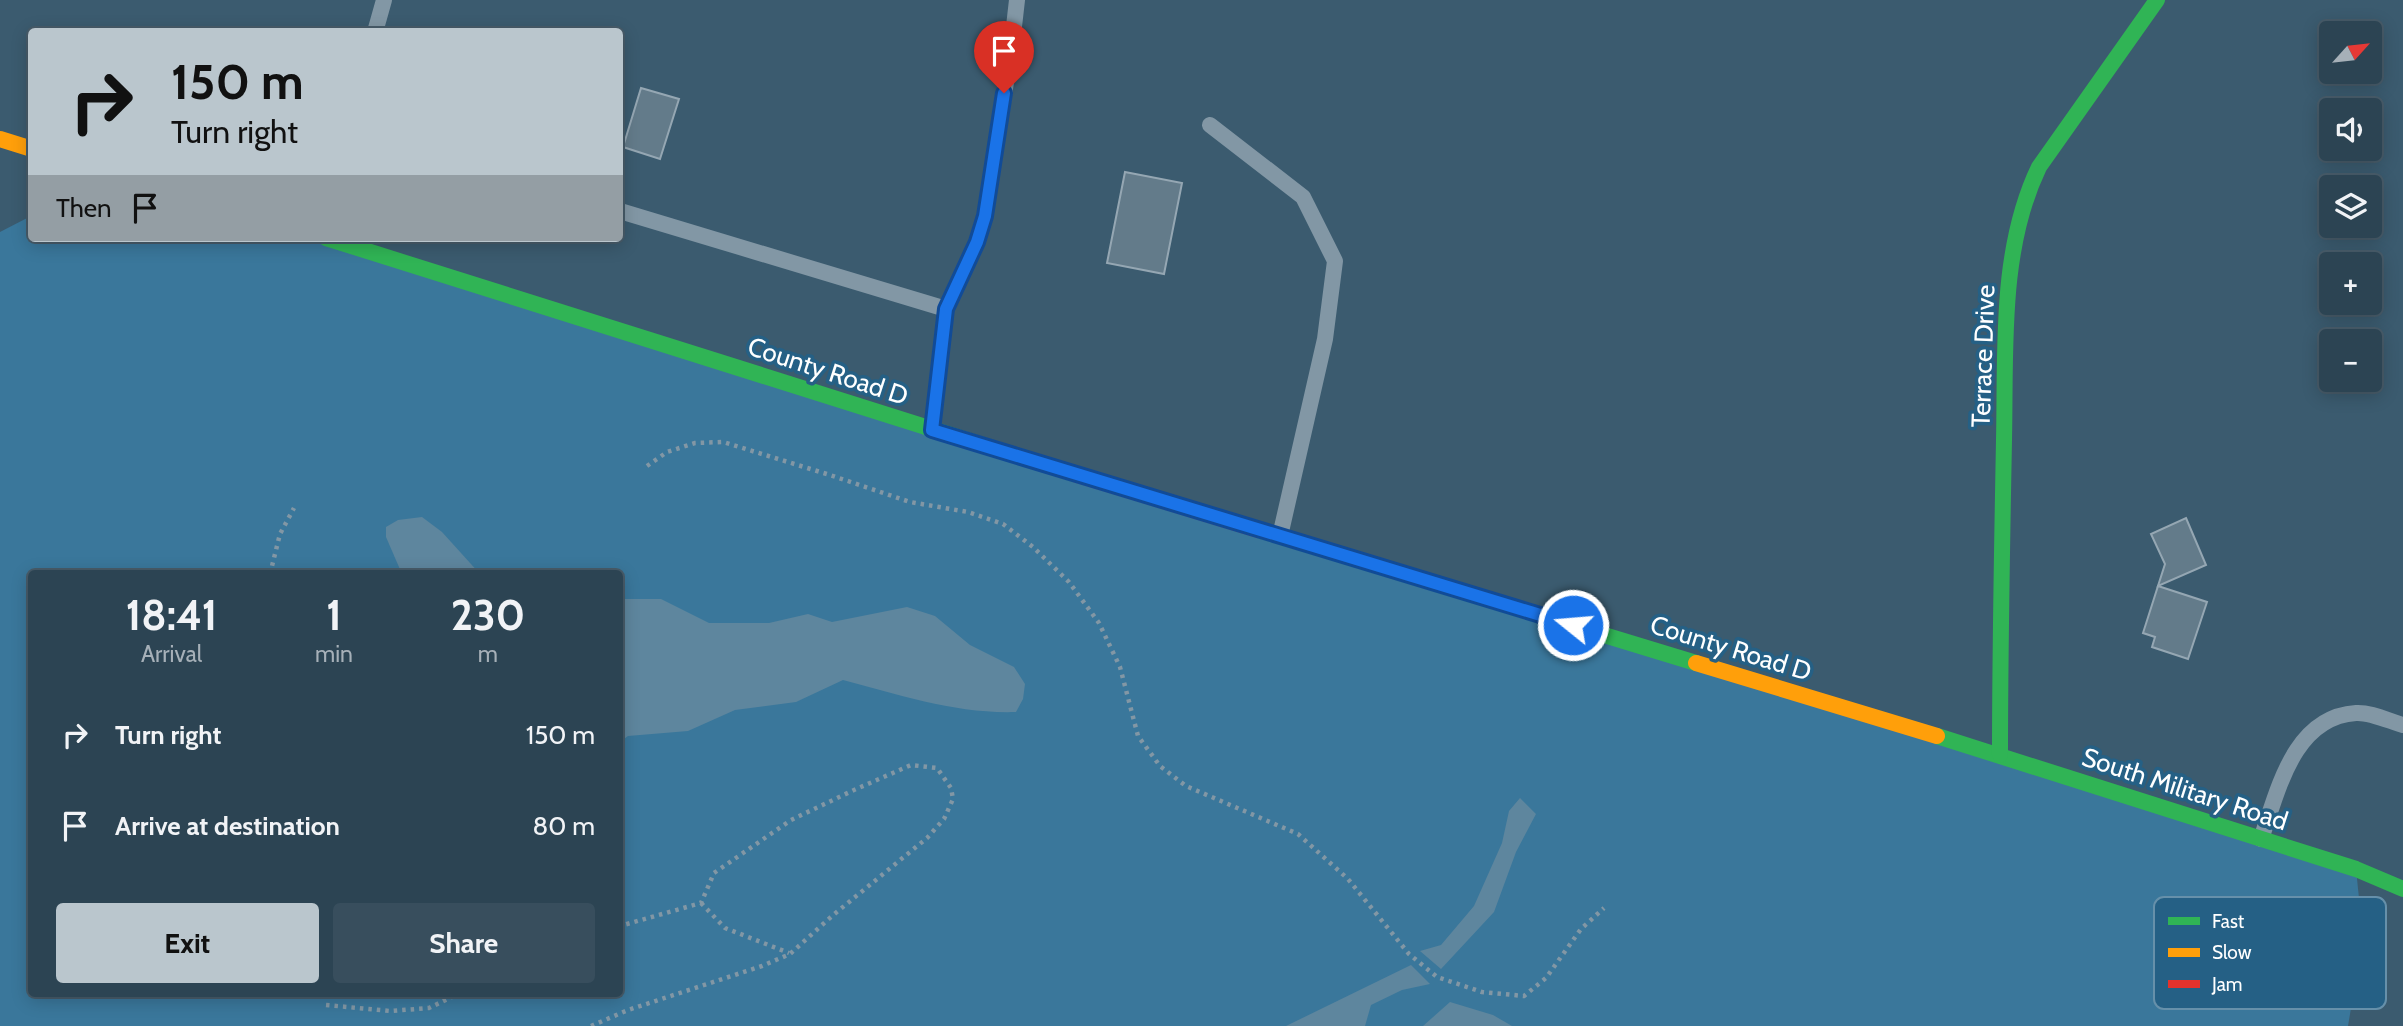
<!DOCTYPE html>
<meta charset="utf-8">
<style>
body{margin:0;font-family:Cabin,sans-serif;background:#384e5d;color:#f1f3f6;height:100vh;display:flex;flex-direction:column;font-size:26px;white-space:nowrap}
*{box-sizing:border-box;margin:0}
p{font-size:23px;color:#a6b0b8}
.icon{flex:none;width:38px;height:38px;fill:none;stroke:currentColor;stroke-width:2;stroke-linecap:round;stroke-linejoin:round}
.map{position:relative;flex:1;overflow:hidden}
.side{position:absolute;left:28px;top:570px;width:595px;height:427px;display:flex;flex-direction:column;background:#2c4453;border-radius:7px;box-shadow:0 4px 18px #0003,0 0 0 2px #485c6a}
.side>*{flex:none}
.guide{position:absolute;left:28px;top:28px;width:595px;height:214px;border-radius:7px;box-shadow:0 4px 18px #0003,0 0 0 2px #485c6a;background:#bac6cd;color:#111;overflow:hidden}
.needle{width:46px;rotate:63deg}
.buttons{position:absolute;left:2319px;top:21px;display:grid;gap:14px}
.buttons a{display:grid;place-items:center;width:63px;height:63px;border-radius:7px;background:#2c4453;box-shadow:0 4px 18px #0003,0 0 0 2px #485c6a;font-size:35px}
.pin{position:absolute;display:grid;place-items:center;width:60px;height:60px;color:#fff;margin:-72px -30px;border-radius:50% 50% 50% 0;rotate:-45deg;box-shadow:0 0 7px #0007}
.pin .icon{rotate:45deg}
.me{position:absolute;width:77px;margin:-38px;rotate:287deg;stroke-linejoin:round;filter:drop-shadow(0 0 5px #0008)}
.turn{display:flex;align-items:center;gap:24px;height:147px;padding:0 28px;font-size:32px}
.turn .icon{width:91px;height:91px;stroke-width:2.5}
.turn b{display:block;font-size:49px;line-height:60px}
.then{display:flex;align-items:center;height:66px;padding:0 28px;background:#0003;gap:14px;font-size:26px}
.eta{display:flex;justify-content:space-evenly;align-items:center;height:119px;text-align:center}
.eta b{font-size:42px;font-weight:700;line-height:49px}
.primary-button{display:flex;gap:14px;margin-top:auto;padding:14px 28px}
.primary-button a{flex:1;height:80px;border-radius:7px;background:#bac6cd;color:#111;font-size:28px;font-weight:700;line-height:80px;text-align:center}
.primary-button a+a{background:#384e5d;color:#f1f3f6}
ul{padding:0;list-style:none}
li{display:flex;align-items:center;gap:21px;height:91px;padding:0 28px}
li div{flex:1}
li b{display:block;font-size:26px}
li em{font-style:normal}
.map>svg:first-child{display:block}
.green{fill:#3a779b;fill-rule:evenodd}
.water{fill:#5e869e}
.building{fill:#637b8a;stroke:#95a7b3;stroke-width:2}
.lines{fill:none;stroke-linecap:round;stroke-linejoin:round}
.path{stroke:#8297a5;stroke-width:4.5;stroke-dasharray:3.5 5;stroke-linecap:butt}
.lane{stroke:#8297a5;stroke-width:16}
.fast{stroke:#30b455;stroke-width:16}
.slow{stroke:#ff9f0a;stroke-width:16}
.jam{stroke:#e5322d;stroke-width:16}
.route-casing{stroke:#114b97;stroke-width:18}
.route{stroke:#1a73e8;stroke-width:12}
.labels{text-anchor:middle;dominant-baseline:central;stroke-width:7;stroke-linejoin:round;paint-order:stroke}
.street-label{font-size:26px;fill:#fff;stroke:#256085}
.key{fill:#256085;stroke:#6690aa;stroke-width:2}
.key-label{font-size:19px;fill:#fff}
</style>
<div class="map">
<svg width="2403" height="1026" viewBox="0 0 2403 1026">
<rect width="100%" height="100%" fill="#3b5b6f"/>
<path class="green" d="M31,216L32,238H326L2356,869L2363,937L2348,1026H0V232ZM32,574H620V994H32Z"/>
<g class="water">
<path d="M422,517L442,532L480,574H402L386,537V527L398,520Z"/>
<path d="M620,599H661L709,623H769L808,614L832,622L907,607L935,616L970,645L1014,667L1025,684L1023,699L1016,712C957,714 900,695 843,680L796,702L735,710L688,731L628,736L620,742Z"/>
<path d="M1520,798L1536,814L1516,852L1494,912L1441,969L1420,951L1441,945L1474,906L1502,843L1509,811Z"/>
<path d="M1411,965L1430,984L1402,990L1371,1005L1365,1026H1286Z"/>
<path d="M1450,1002L1493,1015L1512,1026H1423Z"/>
</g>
<g class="building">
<path d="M641,88L679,99L660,159L623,147Z"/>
<path d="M1125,172L1182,183L1164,274L1107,263Z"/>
<path d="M2186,518L2206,565L2158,586L2165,564L2151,534Z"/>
<path d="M2158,586L2207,602L2188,659L2152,647L2155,637L2143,633Z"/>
</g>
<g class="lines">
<g class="path">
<path d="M647,466L667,452L695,443L723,442L830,475L910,502L968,512L1003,524L1033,547L1069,582L1099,623L1120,667L1138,736L1160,766L1186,786L1298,834L1348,879L1409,954L1437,977L1482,992L1524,996L1546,978L1581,929L1604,908"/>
<path d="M270,574L280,534L294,508"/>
<path d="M701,903L725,928L789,953"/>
<path d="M326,1005L390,1011L429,1008L458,994"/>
<path d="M591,1026L628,1010L762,966L790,954L832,916L927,838L944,819L953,799L951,788L937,768L911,765L854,790L791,820L714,873L701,903L620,926"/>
</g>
<g class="lane">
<path d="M375,32L384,0"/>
<path d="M1210,125L1303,197L1335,261L1325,339L1280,536"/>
<path d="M620,211L946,309L932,430"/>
<path d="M946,309L977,242L985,216L1012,44L1017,0"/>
<path d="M2261,839C2278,791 2293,717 2356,713C2370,712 2389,721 2403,725"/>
</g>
<g class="fast">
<path d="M326,238L1075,474"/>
<path d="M1259,530L1696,663"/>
<path d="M1937,736L2356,869L2403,889"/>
<path d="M2000,755C2000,650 2002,545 2004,440C2006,350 1999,250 2039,167L2157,0"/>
</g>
<g class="slow">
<path d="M0,139L32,149"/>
<path d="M1696,663L1937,736"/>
</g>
<path class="jam" d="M1075,474L1259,530"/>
</g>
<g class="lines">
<g class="route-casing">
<path id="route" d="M1004,93L985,216L977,242L946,309L932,430L1573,625"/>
</g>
<use href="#route" class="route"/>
</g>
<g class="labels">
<g class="street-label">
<text transform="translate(1983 356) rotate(-88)">Terrace Drive</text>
<text transform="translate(828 371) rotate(18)">County Road D</text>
<text transform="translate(1731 648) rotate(17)">County Road D</text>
<text transform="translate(2185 789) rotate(18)">South Military Road</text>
</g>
</g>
<rect x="2154" y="897" width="232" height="112" rx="10" class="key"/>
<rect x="2168" y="917" width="32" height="8" fill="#30b455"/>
<rect x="2168" y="948" width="32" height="9" fill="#ff9f0a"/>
<rect x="2168" y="980" width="32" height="8" fill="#e5322d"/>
<g class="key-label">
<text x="2212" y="928">Fast</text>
<text x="2212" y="959">Slow</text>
<text x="2212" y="991">Jam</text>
</g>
</svg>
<div class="buttons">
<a><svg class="needle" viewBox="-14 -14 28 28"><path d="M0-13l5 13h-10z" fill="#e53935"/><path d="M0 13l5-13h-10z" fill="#a6b0b8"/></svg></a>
<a><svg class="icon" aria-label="sound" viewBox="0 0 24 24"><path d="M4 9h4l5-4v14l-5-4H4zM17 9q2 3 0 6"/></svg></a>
<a><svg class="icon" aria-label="layers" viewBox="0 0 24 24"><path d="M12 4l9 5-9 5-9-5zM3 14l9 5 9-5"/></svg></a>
<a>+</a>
<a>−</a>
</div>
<div class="pin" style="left:1004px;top:93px;background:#d93025"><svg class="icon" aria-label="arrive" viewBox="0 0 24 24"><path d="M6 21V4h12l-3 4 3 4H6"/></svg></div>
<svg class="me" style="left:1573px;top:625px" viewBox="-20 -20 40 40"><circle r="17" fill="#1a73e8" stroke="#fff" stroke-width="3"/><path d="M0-11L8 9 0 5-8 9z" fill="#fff"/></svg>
<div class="guide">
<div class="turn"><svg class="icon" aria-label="right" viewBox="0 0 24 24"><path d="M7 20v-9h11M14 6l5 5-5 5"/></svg><div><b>150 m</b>Turn right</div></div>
<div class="then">Then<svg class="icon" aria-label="arrive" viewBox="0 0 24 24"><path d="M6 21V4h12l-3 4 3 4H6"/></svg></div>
</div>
<section class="side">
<div class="eta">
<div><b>18:41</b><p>Arrival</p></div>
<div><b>1</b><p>min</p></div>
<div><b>230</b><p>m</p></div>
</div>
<ul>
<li><svg class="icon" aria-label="right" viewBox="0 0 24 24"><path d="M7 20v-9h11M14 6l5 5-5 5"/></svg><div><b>Turn right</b></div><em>150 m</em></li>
<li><svg class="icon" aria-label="arrive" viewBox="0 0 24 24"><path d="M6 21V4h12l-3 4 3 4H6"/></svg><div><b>Arrive at destination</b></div><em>80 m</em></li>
</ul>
<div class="primary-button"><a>Exit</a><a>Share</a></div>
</section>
</div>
